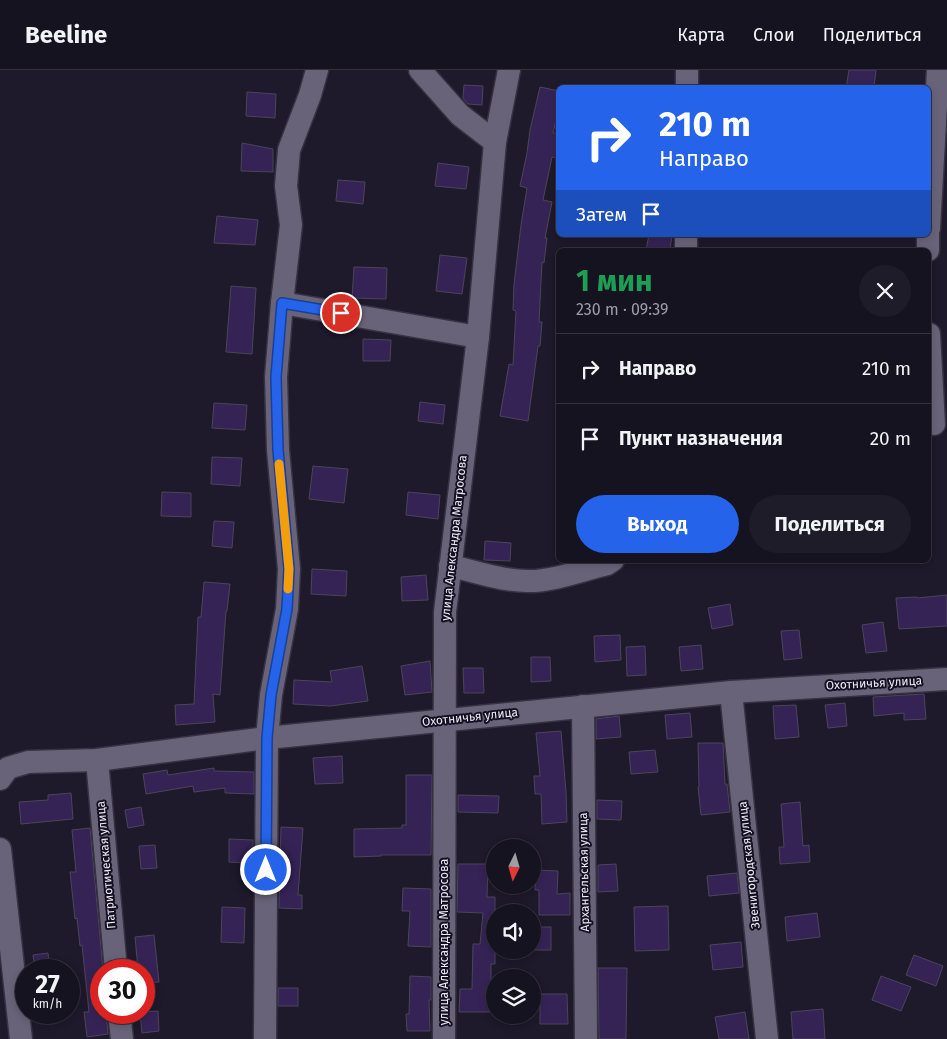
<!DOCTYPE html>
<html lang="ru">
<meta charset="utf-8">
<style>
body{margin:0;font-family:"Fira Sans",sans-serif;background:#1f1c29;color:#f1f3f6;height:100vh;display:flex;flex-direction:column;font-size:19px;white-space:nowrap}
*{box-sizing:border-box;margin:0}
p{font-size:16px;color:#9e9ea5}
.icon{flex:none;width:28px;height:28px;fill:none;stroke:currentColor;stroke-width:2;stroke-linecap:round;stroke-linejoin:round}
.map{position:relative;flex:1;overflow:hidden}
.details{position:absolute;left:556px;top:178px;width:375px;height:315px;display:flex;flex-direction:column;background:#161320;border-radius:8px;box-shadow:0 2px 8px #0003,0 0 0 1px #35323e}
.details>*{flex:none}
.guide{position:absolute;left:556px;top:15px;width:375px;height:152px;border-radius:8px;box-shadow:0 2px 8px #0003,0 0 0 1px #35323e;background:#2563eb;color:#fff;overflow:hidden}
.needle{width:32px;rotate:185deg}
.buttons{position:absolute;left:486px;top:769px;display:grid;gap:10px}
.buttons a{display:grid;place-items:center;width:55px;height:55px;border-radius:50%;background:#161320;box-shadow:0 2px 8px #0003,0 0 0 1px #35323e;font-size:25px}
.speed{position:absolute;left:15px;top:889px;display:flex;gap:10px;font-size:25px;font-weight:700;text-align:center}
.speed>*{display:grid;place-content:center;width:65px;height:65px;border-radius:50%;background:#161320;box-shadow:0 2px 8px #0003,0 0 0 1px #35323e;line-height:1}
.speed small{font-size:12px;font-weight:400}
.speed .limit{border:8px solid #d22;background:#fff;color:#111}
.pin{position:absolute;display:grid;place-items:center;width:42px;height:42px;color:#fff;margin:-21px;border:2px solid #fff;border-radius:50%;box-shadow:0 1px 5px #0007}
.me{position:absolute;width:55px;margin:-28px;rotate:0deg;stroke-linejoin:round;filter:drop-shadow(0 0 4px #0008)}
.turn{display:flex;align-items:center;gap:18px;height:105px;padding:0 20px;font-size:22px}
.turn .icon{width:65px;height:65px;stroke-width:2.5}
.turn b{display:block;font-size:35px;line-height:42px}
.then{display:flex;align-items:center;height:48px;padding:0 20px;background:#0003;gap:10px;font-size:19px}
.round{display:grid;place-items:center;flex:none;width:52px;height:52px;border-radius:26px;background:#1f1c29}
.head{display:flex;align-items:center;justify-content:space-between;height:85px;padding:0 20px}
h1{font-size:30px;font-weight:700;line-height:38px;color:#1e9e55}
.primary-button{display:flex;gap:10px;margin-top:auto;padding:10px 20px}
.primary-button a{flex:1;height:58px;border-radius:30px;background:#2563eb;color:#fff;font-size:20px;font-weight:700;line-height:58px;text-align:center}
.primary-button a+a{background:#1f1c29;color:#f1f3f6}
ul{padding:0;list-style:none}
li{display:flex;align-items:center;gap:15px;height:70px;padding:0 20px;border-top:1px solid #35323e}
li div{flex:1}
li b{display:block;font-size:19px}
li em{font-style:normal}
header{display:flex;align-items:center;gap:30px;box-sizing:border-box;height:70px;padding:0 25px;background:#161320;border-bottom:1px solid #35323e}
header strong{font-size:24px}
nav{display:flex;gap:28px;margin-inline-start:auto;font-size:18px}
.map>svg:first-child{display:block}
.building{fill:#352356;stroke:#4b455a}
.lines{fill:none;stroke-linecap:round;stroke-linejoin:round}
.minor-casing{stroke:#363241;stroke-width:25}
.minor{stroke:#696379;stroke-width:22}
.route-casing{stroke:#184099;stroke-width:12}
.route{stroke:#2563eb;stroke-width:9}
.slow{stroke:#f59e0b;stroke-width:9}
.labels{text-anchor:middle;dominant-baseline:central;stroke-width:4;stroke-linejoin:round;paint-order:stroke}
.street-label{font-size:12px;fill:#edeaf7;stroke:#151021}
</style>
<header>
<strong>Beeline</strong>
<nav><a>Карта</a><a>Слои</a><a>Поделиться</a></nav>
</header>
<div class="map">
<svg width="947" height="969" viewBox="0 0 947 969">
<rect width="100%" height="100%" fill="#1e192b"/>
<g class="building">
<path d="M849,0H876L874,18H846Z"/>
<path d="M464,15L483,16L482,35L468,34L463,28Z"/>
<path d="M540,17L559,21V37L553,63L559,64V88L552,87L543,130L552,132L545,168H547L544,193L542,192L539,252H542L540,276H538L528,351L500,346L509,294L513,295L516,241L513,240L514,214L521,155L527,118L520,116L527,83L530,60Z"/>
<path d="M247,22L276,24L275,48L246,46Z"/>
<path d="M242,73L273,79V102L241,101Z"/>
<path d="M438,93L469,97L466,119L435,116Z"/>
<path d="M338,110L365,112L363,134L336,131Z"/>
<path d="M217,146L258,150L255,175L214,173Z"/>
<path d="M649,165H672L670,180H646Z"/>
<path d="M440,185L467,188L462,224L436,221Z"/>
<path d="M354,197L387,198L386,229L352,228Z"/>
<path d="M231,216L256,218L252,284L226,282Z"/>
<path d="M363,269L391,270L390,291H363Z"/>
<path d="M420,332L445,335L443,354L418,351Z"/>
<path d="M214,333L247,335L245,360L212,358Z"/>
<path d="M212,387L242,388L240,416L211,414Z"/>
<path d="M313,396L348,399L344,433L309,429Z"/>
<path d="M162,422L191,423V447L161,446Z"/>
<path d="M408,422L440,425L438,449L406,445Z"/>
<path d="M214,451L234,452L232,478L212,476Z"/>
<path d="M485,471L511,473L510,491L484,490Z"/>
<path d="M312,499L347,501L346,526L311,524Z"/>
<path d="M426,505L428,530L402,531L401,507Z"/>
<path d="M204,512L230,514L227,541H226L220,625L213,624L215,652L176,655L175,635L194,634L198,547H201Z"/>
<path d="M947,525V556L899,559L896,528L917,527V528Z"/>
<path d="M730,534L733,555L712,559L708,538Z"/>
<path d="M883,552L887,581L866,583L862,555Z"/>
<path d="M799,560L802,588L784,590L781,561Z"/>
<path d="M620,565L621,590L595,592L594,566Z"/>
<path d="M701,575L703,599L681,601L679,577Z"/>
<path d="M645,576L646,605L627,606L626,577Z"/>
<path d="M531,587H550L551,611L531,612Z"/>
<path d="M430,591L432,622L405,625L401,596Z"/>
<path d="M362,596L368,631L330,636L293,634L294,610L332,612L330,601Z"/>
<path d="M463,598H483L484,623H464Z"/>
<path d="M924,624L926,649L904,650V643L874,646L873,627Z"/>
<path d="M845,633L847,656L828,658L825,635Z"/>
<path d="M796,635L799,667L775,669L773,636Z"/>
<path d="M690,643L692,667L667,669L665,645Z"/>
<path d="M619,646L621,667L596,669V649Z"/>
<path d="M561,661L566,722L567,752L542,754L541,724H535L534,706H540L536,663Z"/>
<path d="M698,673H723L725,714H727L730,742L701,745L698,717H699Z"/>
<path d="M655,680L658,702L631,704L629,682Z"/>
<path d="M342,686L343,713L315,714L313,688Z"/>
<path d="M214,698V701L254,702V724L225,723V718L194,722L193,716L146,724L143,704L167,700L168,705Z"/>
<path d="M406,705H432L431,785H381V786L354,787V759L402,758V755H406Z"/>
<path d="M71,723L73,749L21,754L19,732L48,730V725Z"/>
<path d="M458,725L499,726L498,743L458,742Z"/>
<path d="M597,730L622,731L621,750L597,749Z"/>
<path d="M800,732L803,776L809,775L810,792L780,794L779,777H784L781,734Z"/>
<path d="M141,737L144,755L128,758L125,740Z"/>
<path d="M281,757L303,758L298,825H302V839L279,838Z"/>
<path d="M90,758L103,900H101V942H106L108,964L87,967L84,942H89L82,875L80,876L77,848L75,849L70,802H76L72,760Z"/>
<path d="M229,769L253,770V793L229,792Z"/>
<path d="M155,775L157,798L141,799L139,776Z"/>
<path d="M458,794H488L487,827H495V894H491V942H459L460,919H472L473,874H480L483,843L457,842Z"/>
<path d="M616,794L618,821L598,822V795Z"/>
<path d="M536,800L558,801L557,824L570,823V845H539V820H535Z"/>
<path d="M737,803L739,823L709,826L707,806Z"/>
<path d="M403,818L431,819V877L408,876L410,841H402Z"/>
<path d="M668,836L669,880L635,881L634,837Z"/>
<path d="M222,837L245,838L244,873L221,872Z"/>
<path d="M817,843L820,867L787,871L785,847Z"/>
<rect x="532" y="857" width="19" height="23"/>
<path d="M154,865L159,912L144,913V900H138L135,867Z"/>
<path d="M741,872L743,897L713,900L710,875Z"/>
<path d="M48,883L50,900H35L33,885Z"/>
<path d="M914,885L943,896L936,916L906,905Z"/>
<path d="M598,898H627L626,969H599Z"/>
<path d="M410,906L431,907V930H429L430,961H407L406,944H409Z"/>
<path d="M881,906L911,917L901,941L872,930Z"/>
<rect x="278" y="918" width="20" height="18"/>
<path d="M540,924H567L568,954H540Z"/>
<path d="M823,939L825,969H793L791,942Z"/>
<path d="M158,941L159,961L142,963L140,942Z"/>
<path d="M745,942L749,969H719L715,947Z"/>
</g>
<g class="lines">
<g class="minor-casing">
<g id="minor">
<path d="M420,0L460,45L495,72"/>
<path d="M687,18V0"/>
<path d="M929,158L938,0"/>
<path d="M686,180V165"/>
<path d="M928,180V165"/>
<path d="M282,233L478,267"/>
<path d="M929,264L934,354"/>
<path d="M450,496C475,501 501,511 527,511C551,512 583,500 607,494L613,490"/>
<path d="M731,622L767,969"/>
<path d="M583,636L586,969"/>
<path d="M97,690L116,900"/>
<path d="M0,709L8,698L28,692L97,690L267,668L731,622L947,609"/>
<path d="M0,779L21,969"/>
<path d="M119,942L122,969"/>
<path d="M265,969L267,668L271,625L287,539L289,499L278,380L276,307L282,233L291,155L286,116L289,80L310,25L317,0"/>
<path d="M444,969L445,542L478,267L495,72L509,0"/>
</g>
</g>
<use href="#minor" class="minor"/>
</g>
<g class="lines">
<g class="route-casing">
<path id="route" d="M266,800L267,668L271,625L287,539L289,499L278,380L276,307L282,233L341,243"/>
</g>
<use href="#route" class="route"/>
<path class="slow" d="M279,394L289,499L288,519"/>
</g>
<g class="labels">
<g class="street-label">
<text transform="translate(454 468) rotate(-84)">улица Александра Матросова</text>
<text transform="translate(874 613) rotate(-3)">Охотничья улица</text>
<text transform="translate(470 647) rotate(-6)">Охотничья улица</text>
<text transform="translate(106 795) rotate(-95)">Патриотическая улица</text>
<text transform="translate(749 795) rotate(-96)">Звенигородская улица</text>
<text transform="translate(584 802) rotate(-91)">Архангельская улица</text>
<text transform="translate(444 872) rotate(-90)">улица Александра Матросова</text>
</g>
</g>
</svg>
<div class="buttons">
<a><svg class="needle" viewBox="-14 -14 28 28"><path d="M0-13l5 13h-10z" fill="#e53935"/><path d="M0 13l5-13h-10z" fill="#9e9ea5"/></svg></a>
<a><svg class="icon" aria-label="sound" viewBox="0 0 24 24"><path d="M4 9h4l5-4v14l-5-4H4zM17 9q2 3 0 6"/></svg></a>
<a><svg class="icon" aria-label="layers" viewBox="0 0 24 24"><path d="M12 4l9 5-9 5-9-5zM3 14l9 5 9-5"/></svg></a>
</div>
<div class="speed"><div>27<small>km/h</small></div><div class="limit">30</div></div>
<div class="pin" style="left:341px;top:243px;background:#d93025"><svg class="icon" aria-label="arrive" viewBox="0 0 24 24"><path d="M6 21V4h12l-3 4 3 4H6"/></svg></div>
<svg class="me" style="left:266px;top:800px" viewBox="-20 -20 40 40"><circle r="17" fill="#2563eb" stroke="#fff" stroke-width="3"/><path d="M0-11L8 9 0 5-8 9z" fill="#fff"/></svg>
<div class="guide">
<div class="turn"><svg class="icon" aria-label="right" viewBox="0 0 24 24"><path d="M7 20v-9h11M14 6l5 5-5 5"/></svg><div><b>210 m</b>Направо</div></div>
<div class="then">Затем<svg class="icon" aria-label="arrive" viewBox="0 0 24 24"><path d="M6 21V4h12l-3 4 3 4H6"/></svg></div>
</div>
<section class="details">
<div class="head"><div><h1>1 мин</h1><p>230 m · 09:39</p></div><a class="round"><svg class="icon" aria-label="close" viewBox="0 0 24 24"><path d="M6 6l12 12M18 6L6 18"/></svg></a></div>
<ul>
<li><svg class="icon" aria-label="right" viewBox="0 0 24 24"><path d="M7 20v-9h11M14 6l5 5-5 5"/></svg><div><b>Направо</b></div><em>210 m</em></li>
<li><svg class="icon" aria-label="arrive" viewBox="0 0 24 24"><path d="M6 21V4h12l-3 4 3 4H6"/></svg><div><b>Пункт назначения</b></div><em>20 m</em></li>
</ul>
<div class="primary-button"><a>Выход</a><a>Поделиться</a></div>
</section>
</div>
